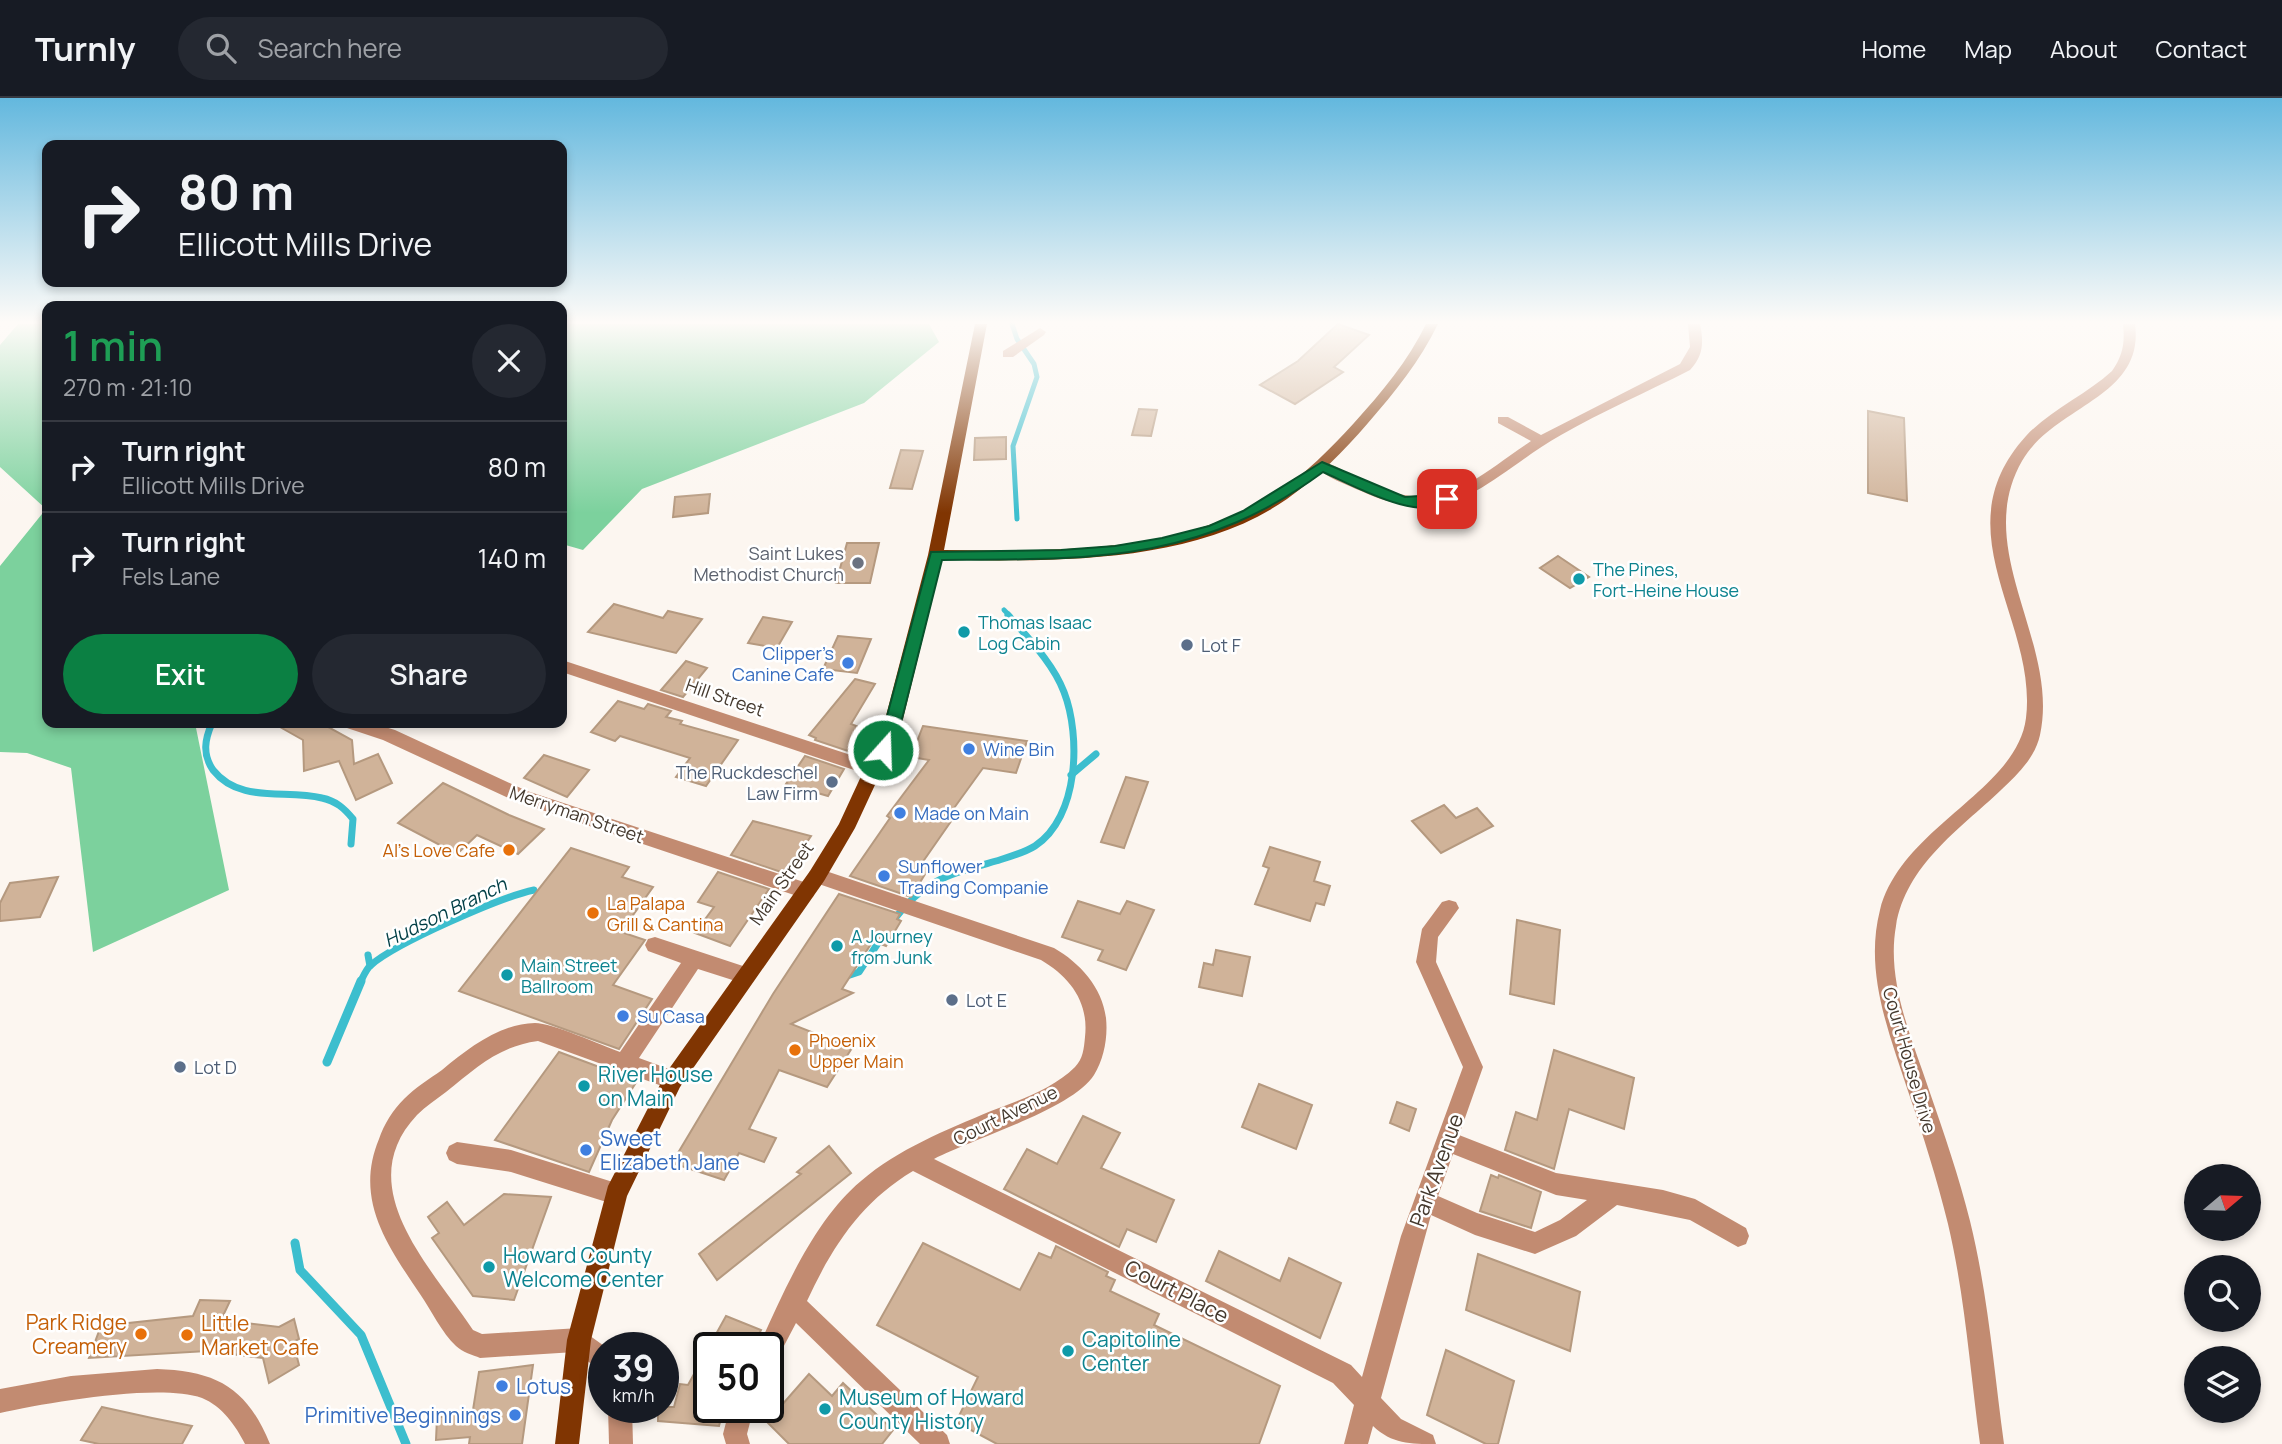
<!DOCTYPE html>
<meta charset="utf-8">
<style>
body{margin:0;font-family:Manrope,sans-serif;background:#242831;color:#f1f3f6;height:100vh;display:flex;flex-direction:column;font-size:26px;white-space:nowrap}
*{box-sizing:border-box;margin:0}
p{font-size:23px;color:#9ea1a6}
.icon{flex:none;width:38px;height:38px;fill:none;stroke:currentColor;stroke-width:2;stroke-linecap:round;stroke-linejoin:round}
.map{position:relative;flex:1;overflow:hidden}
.panel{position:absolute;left:42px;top:203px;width:525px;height:427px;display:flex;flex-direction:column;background:#171b24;border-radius:14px;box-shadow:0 4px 10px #0003}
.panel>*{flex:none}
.top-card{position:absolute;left:42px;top:42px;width:525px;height:147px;border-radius:14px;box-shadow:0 4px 10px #0003;background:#171b24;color:#f1f3f6;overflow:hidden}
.needle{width:46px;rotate:71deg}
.fabs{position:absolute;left:2184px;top:1066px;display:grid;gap:14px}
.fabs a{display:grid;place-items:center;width:77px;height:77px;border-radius:50%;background:#171b24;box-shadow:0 4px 10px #0003;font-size:35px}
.speed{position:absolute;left:588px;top:1234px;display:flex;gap:14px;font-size:35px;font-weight:700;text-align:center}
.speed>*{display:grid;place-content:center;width:91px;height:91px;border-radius:50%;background:#171b24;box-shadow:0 4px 10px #0003;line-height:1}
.speed small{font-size:18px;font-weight:400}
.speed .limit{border:4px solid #111;border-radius:10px;background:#fff;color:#111}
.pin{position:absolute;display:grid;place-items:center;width:60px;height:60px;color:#fff;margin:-30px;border-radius:14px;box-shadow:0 4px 10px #0006}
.me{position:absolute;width:77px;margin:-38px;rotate:20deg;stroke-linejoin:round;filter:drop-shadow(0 0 5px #0008)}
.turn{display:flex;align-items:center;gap:24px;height:147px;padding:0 21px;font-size:32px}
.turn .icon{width:91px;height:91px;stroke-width:2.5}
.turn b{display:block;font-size:49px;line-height:60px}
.round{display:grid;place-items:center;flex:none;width:74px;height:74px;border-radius:37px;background:#242831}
.overview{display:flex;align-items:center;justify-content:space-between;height:119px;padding:0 21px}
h1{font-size:42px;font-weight:600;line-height:52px;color:#1e9e55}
.button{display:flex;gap:14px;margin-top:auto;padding:14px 21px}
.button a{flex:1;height:80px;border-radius:42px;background:#0b8043;color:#fff;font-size:28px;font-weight:600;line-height:80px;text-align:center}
.button a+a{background:#242831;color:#f1f3f6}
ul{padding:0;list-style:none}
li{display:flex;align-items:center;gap:21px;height:91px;padding:0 21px;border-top:2px solid #363941}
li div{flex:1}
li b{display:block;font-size:26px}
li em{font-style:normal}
header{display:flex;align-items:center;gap:42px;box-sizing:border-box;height:98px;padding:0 35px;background:#171b24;border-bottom:2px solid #363941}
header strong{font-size:33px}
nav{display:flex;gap:38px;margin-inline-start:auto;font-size:24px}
.search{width:490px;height:63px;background:#242831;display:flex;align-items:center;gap:18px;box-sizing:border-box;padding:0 24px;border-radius:38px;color:#9ea1a6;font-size:26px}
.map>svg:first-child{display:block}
.forest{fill:#7cd19d}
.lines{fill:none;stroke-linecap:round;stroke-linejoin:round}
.stream-far2{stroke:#3cbece;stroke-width:5}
.stream-far1{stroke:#3cbece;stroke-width:7}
.stream{stroke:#3cbece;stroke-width:9}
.building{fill:#d0b399;stroke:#b5997f;stroke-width:2}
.minor{fill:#c28b71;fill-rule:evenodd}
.major{fill:#803502;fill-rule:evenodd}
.route{fill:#0b8043;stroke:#07532c;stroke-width:2}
.worship-dot{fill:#6b7280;stroke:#fff;stroke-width:2.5}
.culture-dot{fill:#0f9aa8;stroke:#fff;stroke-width:2.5}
.service-dot{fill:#5c6f8a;stroke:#fff;stroke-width:2.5}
.shop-dot{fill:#3f7fe0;stroke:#fff;stroke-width:2.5}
.food-dot{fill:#e8710a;stroke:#fff;stroke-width:2.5}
.labels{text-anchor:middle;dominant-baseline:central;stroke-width:5;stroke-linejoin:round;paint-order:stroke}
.worship-label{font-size:18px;fill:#5b616d;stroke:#fff;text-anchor:end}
.culture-label{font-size:18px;fill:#0d838f;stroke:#fff;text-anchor:start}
.service-label{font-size:18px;fill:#4e5e75;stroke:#fff;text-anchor:start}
.shop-label{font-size:18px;fill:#366cbe;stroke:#fff;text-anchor:start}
.street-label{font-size:18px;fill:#44392e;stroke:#fff}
.food-label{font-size:18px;fill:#c56008;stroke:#fff;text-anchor:start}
.water-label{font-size:19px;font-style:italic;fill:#013e45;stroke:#fff}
.near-culture-label{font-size:21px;fill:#0d838f;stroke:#fff;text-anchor:start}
.near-shop-label{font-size:21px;fill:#366cbe;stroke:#fff;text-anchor:start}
.near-street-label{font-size:21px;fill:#44392e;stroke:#fff}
.near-food-label{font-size:21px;fill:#c56008;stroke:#fff;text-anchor:end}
</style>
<header>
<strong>Turnly</strong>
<div class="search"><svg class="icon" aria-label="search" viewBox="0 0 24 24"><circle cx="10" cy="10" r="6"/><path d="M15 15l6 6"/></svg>Search here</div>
<nav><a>Home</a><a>Map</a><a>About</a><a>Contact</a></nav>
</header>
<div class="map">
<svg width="2282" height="1346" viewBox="0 0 2282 1346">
<rect width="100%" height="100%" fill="#fcf6f0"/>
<g class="forest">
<path d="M18,226H47V625H195L229,792L93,854L71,670L27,655L0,654V468L46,411L0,369V247Z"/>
<path d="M562,226H929L939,244L864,305L642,391L583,452L562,446Z"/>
</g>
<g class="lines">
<g class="stream-far2">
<path d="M1012,226L1017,241L1034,266L1037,279L1013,348L1017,421"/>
<path d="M1004,512L1010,518"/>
</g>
<g class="stream-far1">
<path d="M212,625C205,641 202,656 213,672C240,706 285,691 322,700C336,703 344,710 353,721L351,746"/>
<path d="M1071,677L1096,656"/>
<path d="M893,823C925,781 947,777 996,763C1009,759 1024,755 1035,748C1079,719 1081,638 1064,594C1053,565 1028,540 1008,517"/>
<path d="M368,857L370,868"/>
<path d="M844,879L859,874L882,839"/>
<path d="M360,885C363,879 366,871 371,867C396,845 501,799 534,792"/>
</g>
<g class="stream">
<path d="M327,964L361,883"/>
<path d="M295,1145L300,1172L361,1237L406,1346"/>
</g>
</g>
<g class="building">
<path d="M1338,226L1369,237L1334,269L1343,274L1295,306L1260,287L1298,263Z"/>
<path d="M1139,311L1157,312L1151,338L1132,337Z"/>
<path d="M1868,313L1904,320L1907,403L1868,395Z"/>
<path d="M1006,339V361L974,362L975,340Z"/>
<path d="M901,352L923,353L912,391L890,390Z"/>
<path d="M710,396L708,415L673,419L675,399Z"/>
<path d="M847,445H879L870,485H836Z"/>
<path d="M1558,458L1589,479L1570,490L1540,470Z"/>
<path d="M614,506L663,520L668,513L702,521L676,555L588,534Z"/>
<path d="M763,519L792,524L777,550L748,545Z"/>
<path d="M838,538L871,541L857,575L823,571Z"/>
<path d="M686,563L707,570L683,599L661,592Z"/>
<path d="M855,581L875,586L851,626L859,629L851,654L815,642L816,640L809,637Z"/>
<path d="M618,603L644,611L648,606L671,613L666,619L682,623L680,626L738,642L706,688L676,679L690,660L620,638L615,643L591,634Z"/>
<path d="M273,625H321L352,642L354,666L378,656L392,685L356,702L339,663L304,673L303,642Z"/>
<path d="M923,628L1027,643L1016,675L983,670L949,717L954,719L922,765L930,768L911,799L850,778L890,720L887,718L929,662L911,659Z"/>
<path d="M544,657L589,672L567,699L524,680Z"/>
<path d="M805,658L844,671L828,698L786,686Z"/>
<path d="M1126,679L1148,684L1124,750L1101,744Z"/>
<path d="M443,685L509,717L544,731L518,756L477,737L457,756L398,725Z"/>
<path d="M1444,707L1456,720L1477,710L1493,728L1441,755L1412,723Z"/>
<path d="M753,723L811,738L787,773L781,774L731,757Z"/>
<path d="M1270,749L1320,764L1314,783L1330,788L1324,807L1316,805L1310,823L1255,806L1269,770L1263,768Z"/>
<path d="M571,750L629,769L622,779L653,789L621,834L645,842L613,887L652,901L619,951L459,893Z"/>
<path d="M718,774L769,791L730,848L695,835L714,809L698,804Z"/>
<path d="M58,779L40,819L0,823V805L10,785Z"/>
<path d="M839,796L900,816L897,821L901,823L886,848L873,843L842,891L853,895L791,926L852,950L827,989L779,972L749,1031L776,1040L764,1064L739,1055L724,1082L672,1065L773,896Z"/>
<path d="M1078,803L1120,816L1127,803L1154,812L1126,872L1098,862L1103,852L1062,839Z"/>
<path d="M1517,822L1560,832L1554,906L1510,896Z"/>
<path d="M1216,852L1250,859L1242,898L1199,889L1204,865L1213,867Z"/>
<path d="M1554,952L1634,980L1624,1031L1569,1011L1554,1071L1505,1052L1516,1014L1537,1022Z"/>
<path d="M559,954L637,983L612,1022L589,1074L495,1042Z"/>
<path d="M1259,986L1312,1007L1296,1051L1242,1029Z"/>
<path d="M1397,1004L1416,1011L1409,1033L1390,1025Z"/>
<path d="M1083,1018L1120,1035L1101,1070L1174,1102L1156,1144L1127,1131L1119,1149L1004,1091L1027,1051L1057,1066Z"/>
<path d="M829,1048L851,1075L717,1182L699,1156L801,1076L797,1074Z"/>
<path d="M1491,1077L1498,1080L1499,1077L1541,1094L1531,1130L1480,1113Z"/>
<path d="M504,1096L551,1099L514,1202L473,1198L432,1140L439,1135L428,1119L447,1104L464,1127Z"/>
<path d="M923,1145L1020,1192L1039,1155L1051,1160L1056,1148L1108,1174L1106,1178L1115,1182L1110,1193L1159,1216L1154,1227L1280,1288L1259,1346H997L956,1324L978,1279L877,1227Z"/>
<path d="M1219,1153L1280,1183L1289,1160L1341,1185L1320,1240L1206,1183Z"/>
<path d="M1478,1156L1580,1194L1570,1253L1466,1212Z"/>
<path d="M200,1202L230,1203L221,1222L279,1229L294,1221L299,1241L293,1244L299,1267L269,1285L263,1260L207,1253L89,1260L101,1228L193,1218Z"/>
<path d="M726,1218L761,1232L752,1250H709V1309H724L719,1328L658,1323V1309H674L680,1286L688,1287Z"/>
<path d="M1446,1252L1514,1283L1498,1346H1486L1427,1317Z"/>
<path d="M533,1267L522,1346H469L470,1339L436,1342L437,1320L473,1312L479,1274Z"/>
<path d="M809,1276L832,1298L843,1285L893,1332L882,1346H789L767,1324Z"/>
<path d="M102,1309L152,1320L192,1328L182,1346H99L81,1342Z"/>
</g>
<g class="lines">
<g class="minor">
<path d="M1688,226H1700C1704,245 1703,258 1690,272C1647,294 1603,313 1561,337C1489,378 1454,436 1361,393C1347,387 1325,379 1315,368L1317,365C1330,362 1345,374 1356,380C1440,421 1464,388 1531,343L1498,325V319H1508L1541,337L1680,266L1690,249Z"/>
<path d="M2123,226H2135C2145,300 2054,307 2022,363C1971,452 2060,544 2040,637C2035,660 2017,677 2001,692C1959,732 1906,767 1896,828C1886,883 1912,941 1929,992C1944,1035 1959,1079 1970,1123C1988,1196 1994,1272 2004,1346H1980C1970,1272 1965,1198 1948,1126C1937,1081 1923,1037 1908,993C1889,935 1864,874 1880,812C1901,729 2017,693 2026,620C2038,522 1940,433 2026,338C2050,312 2086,297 2112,273C2123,257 2125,245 2123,226Z"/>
<path d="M1040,230L1046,234L1044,237L1013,259H1003V253Z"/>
<path d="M562,562L881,667L884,672L881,677L875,679L562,574Z"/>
<path d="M345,625H372L395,632L527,693L813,787L815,793L813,799L806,801L515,703L383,642L347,630Z"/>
<path d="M817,770L1054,850C1080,865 1102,889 1106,920C1108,939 1104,961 1094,977C1073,1011 972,1041 934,1061L1351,1267L1362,1279L1401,1138L1463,969L1416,864L1422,831L1442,804L1449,802L1456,804L1459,810L1438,839L1436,864L1483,969L1459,1037L1556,1075L1663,1092L1695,1101L1746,1130L1749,1138L1746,1146L1738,1149L1690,1122L1617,1107L1576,1138L1535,1156L1475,1137L1431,1117L1381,1300L1401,1321L1433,1337L1436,1346C1410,1346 1392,1346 1373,1328L1368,1346H1344L1354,1307L1333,1285L913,1073C861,1104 832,1149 807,1203L947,1337L950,1346H920L796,1225L776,1263L768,1267V1250H758C783,1195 814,1122 861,1083C898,1051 946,1032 991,1013C1020,1002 1053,991 1075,969C1083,961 1084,950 1085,939C1089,904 1070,879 1041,862L810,783L808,778L810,773ZM1453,1056L1556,1097L1587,1102L1560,1122L1535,1134L1477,1115L1438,1098Z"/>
<path d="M655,839L752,871L755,877L752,883L745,886L698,871L639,960L680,975L683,982L680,989L673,992L538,943C499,948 476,970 446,994C437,1001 426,1008 417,1017C349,1089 432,1170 473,1232L482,1236L579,1230L607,1250H604V1275L575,1254L480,1260C473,1257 462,1254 456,1248C442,1235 431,1212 420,1196C387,1147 354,1101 379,1041C384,1026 393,1012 404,1001C415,990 429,981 442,972C469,950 499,926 535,925C552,925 601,947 620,954L681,865L648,853L645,847L648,841Z"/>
<path d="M457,1044L511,1052L616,1085L624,1088L627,1096L624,1104L616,1107L511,1074L457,1066L449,1062L446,1055L449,1048Z"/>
<path d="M157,1271C217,1273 247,1290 270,1346H245C236,1328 222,1308 202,1300C158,1285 47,1305 0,1315V1291L71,1278Z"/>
<path d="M608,1309H632L633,1346H609Z"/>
<path d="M730,1309H754L747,1336L750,1346H726L723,1336Z"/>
</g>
<path class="major" d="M975,226H987L944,452C1054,453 1179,457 1275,396C1306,376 1330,351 1354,325C1382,294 1408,263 1426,226H1438C1420,263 1395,294 1368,325C1343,354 1318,379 1287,401C1192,467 1053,463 942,462L900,633L855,730L824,783L680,989L627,1098L591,1242L579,1346H555L567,1242L608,1088L666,975L810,773L839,726L882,633L928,457Z"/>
</g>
<linearGradient id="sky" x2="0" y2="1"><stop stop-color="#63b8de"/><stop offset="0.54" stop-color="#fefbf8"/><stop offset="1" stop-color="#fefbf8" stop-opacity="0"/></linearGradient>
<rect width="2282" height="415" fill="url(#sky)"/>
<path class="route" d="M1322,364L1405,399L1447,396L1453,401C1423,428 1353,387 1323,374C1198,466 1090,461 942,462L899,633L888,656H877L875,652L883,633L931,454L1061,452L1115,448L1162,440L1209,428L1243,413Z"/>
<circle class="worship-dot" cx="858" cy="465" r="7"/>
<g class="culture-dot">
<circle cx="1579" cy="481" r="7"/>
<circle cx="964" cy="534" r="7"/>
<circle cx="837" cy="848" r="7"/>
<circle cx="507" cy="877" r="7"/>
<circle cx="584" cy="988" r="7"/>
<circle cx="489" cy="1169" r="7"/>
<circle cx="1068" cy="1253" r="7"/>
<circle cx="825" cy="1311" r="7"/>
</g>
<g class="service-dot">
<circle cx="1187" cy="547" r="7"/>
<circle cx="832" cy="684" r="7"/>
<circle cx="952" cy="902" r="7"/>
<circle cx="180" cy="969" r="7"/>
</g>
<g class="shop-dot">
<circle cx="848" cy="565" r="7"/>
<circle cx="969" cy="651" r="7"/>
<circle cx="900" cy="715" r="7"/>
<circle cx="884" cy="778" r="7"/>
<circle cx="623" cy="918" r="7"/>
<circle cx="586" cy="1052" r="7"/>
<circle cx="502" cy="1288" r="7"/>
<circle cx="515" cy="1317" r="7"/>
</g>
<g class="food-dot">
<circle cx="509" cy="752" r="7"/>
<circle cx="593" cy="815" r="7"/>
<circle cx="795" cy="952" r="7"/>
<circle cx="141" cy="1236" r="7"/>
<circle cx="187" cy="1237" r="7"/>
</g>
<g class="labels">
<g class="worship-label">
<text x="844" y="455">Saint Lukes<tspan x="844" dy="21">Methodist Church</tspan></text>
</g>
<g class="culture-label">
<text x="1593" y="471">The Pines,<tspan x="1593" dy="21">Fort-Heine House</tspan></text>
<text x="978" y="524">Thomas Isaac<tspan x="978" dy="21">Log Cabin</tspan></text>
<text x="851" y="838">A Journey<tspan x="851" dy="21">from Junk</tspan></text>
<text x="521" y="867">Main Street<tspan x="521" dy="21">Ballroom</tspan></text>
</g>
<g class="service-label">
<text x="1201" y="547">Lot F</text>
<text x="818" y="674" text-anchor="end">The Ruckdeschel<tspan x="818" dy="21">Law Firm</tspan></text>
<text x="966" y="902">Lot E</text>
<text x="194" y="969">Lot D</text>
</g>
<g class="shop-label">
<text x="834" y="555" text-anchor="end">Clipper’s<tspan x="834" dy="21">Canine Cafe</tspan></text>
<text x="983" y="651">Wine Bin</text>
<text x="914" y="715">Made on Main</text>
<text x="898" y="768">Sunflower<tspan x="898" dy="21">Trading Companie</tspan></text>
<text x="637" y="918">Su Casa</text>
</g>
<g class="street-label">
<text transform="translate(725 599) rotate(19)">Hill Street</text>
<text transform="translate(577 716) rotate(19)">Merryman Street</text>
<text transform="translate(781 785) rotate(-55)">Main Street</text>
<text transform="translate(1910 962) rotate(74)">Court House Drive</text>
<text transform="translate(1005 1017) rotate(-26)">Court Avenue</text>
</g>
<g class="food-label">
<text x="495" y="752" text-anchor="end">Al's Love Cafe</text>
<text x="607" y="805">La Palapa<tspan x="607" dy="21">Grill &amp; Cantina</tspan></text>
<text x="809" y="942">Phoenix<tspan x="809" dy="21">Upper Main</tspan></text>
</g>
<g class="water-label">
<text transform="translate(445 814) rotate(-26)">Hudson Branch</text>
</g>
<g class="near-culture-label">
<text x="598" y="976">River House<tspan x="598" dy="24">on Main</tspan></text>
<text x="503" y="1157">Howard County<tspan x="503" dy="24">Welcome Center</tspan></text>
<text x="1082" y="1241">Capitoline<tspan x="1082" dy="24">Center</tspan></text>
<text x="839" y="1299">Museum of Howard<tspan x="839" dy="24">County History</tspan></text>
</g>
<g class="near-shop-label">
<text x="600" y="1040">Sweet<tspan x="600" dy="24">Elizabeth Jane</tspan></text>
<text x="516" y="1288">Lotus</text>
<text x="501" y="1317" text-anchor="end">Primitive Beginnings</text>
</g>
<g class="near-street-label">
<text transform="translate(1436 1072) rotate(-70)">Park Avenue</text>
<text transform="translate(1177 1193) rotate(27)">Court Place</text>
</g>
<g class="near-food-label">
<text x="127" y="1224">Park Ridge<tspan x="127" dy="24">Creamery</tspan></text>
<text x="201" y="1225" text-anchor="start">Little<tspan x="201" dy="24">Market Cafe</tspan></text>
</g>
</g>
</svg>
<div class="fabs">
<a><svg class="needle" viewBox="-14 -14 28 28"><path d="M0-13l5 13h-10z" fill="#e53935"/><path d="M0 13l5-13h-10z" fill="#9ea1a6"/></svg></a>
<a><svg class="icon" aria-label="search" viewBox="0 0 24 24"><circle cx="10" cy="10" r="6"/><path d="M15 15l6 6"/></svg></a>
<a><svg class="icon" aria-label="layers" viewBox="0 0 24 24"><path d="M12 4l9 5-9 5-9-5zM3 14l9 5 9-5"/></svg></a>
</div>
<div class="speed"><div>39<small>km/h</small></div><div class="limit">50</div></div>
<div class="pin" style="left:1447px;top:401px;background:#d93025"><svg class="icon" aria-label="arrive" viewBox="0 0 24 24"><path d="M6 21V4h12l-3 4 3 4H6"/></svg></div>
<svg class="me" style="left:883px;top:652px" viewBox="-20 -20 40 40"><circle r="17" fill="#0b8043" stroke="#fff" stroke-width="3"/><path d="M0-11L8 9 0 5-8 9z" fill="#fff"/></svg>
<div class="top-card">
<div class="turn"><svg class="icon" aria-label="right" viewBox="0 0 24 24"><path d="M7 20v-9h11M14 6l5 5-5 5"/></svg><div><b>80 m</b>Ellicott Mills Drive</div></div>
</div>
<section class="panel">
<div class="overview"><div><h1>1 min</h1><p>270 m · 21:10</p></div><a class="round"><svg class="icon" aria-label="close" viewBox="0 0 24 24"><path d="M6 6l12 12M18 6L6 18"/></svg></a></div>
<ul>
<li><svg class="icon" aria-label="right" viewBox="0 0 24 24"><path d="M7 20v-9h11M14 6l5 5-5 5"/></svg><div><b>Turn right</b><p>Ellicott Mills Drive</p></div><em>80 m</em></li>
<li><svg class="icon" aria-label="right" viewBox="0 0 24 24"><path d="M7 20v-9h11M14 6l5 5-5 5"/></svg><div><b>Turn right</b><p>Fels Lane</p></div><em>140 m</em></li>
</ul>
<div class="button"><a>Exit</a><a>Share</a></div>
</section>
</div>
